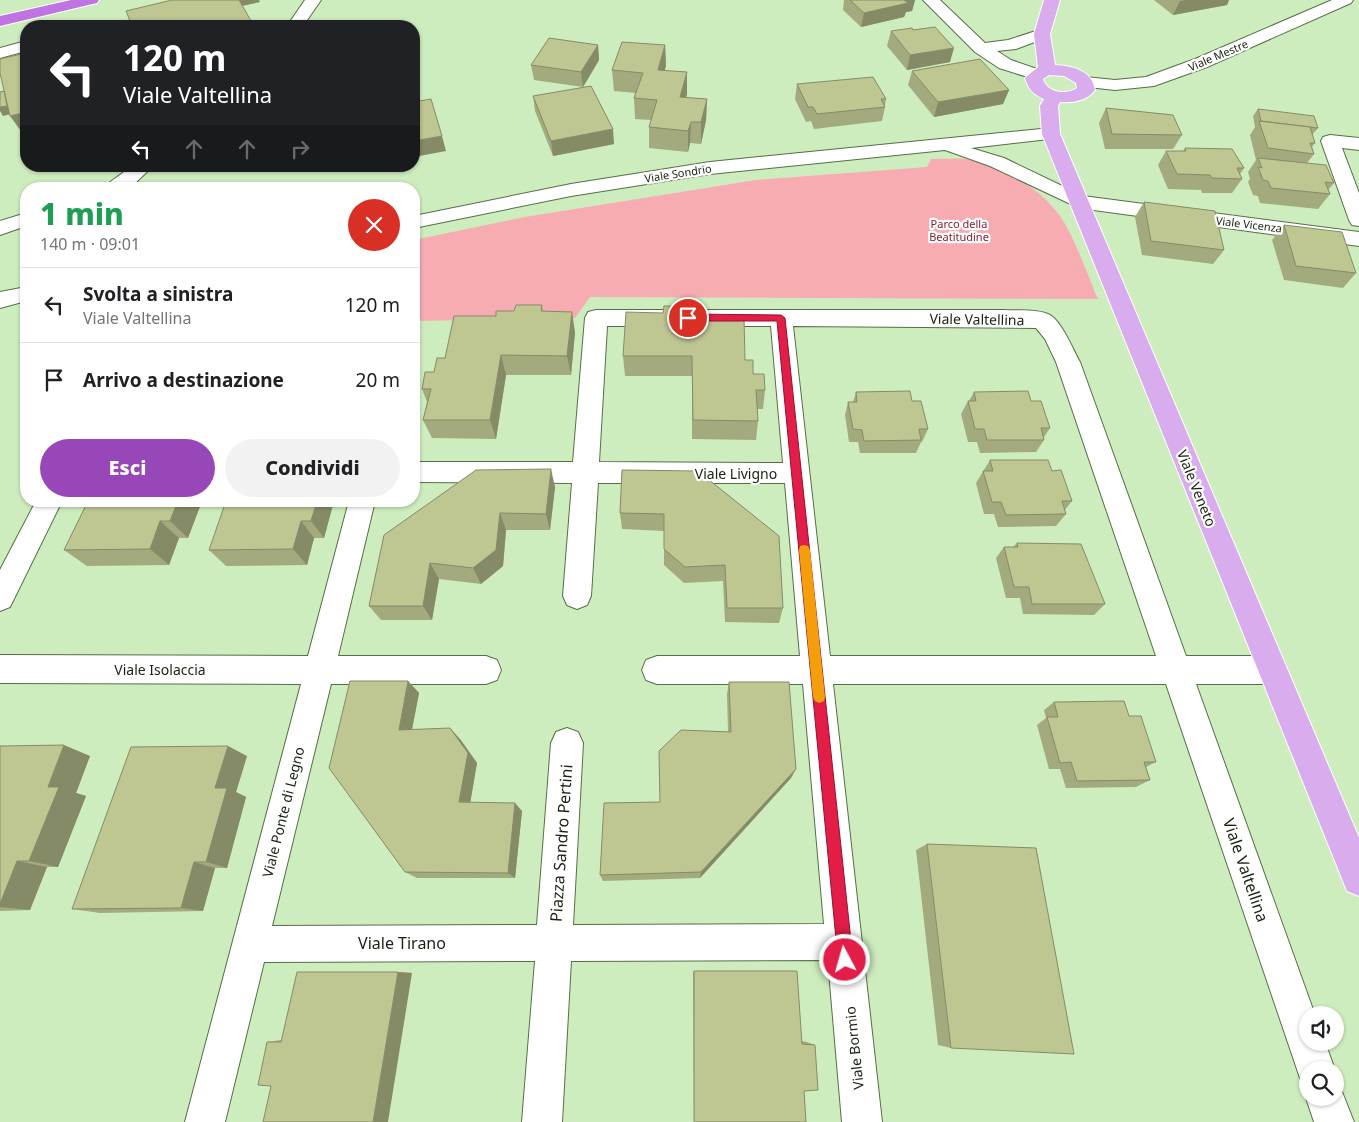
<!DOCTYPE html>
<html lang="it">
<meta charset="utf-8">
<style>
body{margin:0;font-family:"Noto Sans",sans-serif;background:#f2f2f2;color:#202124;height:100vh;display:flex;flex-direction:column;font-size:19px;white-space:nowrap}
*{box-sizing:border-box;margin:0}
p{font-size:16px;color:#757577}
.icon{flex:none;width:28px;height:28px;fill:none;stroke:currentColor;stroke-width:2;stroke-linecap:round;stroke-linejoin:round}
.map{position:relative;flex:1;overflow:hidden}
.details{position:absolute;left:20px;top:182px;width:400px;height:325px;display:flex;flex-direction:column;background:#fff;border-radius:20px;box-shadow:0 1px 4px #0004}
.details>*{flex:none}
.guide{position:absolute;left:20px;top:20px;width:400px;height:152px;border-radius:20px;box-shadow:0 1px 4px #0004;background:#202124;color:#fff;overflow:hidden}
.controls{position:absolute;left:1299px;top:1006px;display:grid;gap:10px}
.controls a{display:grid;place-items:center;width:45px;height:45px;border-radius:50%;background:#fff;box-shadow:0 1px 4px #0004;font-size:25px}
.pin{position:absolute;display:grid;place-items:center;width:42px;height:42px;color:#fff;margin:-21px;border:2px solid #fff;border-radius:50%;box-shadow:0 1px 5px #0007}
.me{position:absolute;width:55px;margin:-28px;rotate:354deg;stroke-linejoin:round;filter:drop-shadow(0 0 4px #0008)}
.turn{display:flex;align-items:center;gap:18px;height:105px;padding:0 20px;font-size:22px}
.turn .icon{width:65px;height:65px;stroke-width:2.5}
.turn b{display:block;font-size:35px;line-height:42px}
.lanes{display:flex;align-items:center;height:48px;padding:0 20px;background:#0003;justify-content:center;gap:25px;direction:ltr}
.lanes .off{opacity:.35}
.round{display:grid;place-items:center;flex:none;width:52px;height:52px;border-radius:26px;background:#f2f2f2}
.summary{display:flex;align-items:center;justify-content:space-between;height:85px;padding:0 20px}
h1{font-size:30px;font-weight:800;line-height:38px;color:#1e9e55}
.primary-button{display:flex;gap:10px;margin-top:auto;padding:10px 20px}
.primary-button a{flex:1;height:58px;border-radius:30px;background:#9747b7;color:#fff;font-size:20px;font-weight:800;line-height:58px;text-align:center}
.primary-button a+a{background:#f2f2f2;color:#202124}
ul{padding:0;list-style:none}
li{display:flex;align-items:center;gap:15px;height:75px;padding:0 20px;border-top:1px solid #e0e0e0}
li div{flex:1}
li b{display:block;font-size:19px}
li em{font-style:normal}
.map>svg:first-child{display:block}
.green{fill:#f6acb1}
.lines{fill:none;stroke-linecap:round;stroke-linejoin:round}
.minor-casing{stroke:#556f46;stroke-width:2}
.major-casing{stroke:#fff;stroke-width:2}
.highway-casing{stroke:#fff;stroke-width:2}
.minor{fill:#fff;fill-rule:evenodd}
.major{fill:#d9aced;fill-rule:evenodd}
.highway{fill:#c074e1;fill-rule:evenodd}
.wall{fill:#a3aa7e}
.shaded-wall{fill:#858b66}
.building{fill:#bec692;stroke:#858b66}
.route{fill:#e11d48;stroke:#92132f}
.slow{fill:#f59e0b}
.labels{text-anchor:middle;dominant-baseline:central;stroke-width:4.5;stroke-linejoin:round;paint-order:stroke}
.far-street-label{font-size:11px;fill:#172211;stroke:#fff}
.far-park-label{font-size:11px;fill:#842033;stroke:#fff}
.street-label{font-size:14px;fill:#172211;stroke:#fff}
.near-street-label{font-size:16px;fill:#172211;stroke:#fff}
</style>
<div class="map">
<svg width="1359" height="1122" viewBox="0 0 1359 1122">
<rect width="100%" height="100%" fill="#ceedbe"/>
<path class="green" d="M931,159C943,159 955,158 966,159C1001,166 1035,184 1057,212C1073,232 1087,274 1098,299L590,297L575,318L414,321V240L525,217L756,180L927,167Z"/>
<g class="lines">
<g class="minor-casing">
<g id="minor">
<path d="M305,0H321L303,26H287Z"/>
<path d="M923,0H940L985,43L1008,40L1042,29L1048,31L1050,34L1048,37L1016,49L997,51L1011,60L1043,71L1046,75L1043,79L1037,80L999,68L975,52Z"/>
<path d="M1332,0H1353L1351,3L1207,67L1154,86L1115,90L1079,86L1076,82L1079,78L1085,77L1115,80L1146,77L1195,59Z"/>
<path d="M26,41V51L0,58V48Z"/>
<path d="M1051,128L1058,130L1060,134L1058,138L971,148L1004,158L1083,196L1359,232V246L1079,208L990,166L945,150L710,174L571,196L414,228V216L571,184L710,162Z"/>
<path d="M1330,135L1359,138V150L1342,148L1359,193V226L1352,225L1349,220L1321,141L1323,137Z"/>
<path d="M132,166H153L129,189H102C105,185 126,171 132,166Z"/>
<path d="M26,213V226L0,235V221Z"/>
<path d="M26,287V301L0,308V292Z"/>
<path d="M596,310H1005C1018,311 1036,309 1048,314C1061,319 1073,350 1080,362L1186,656H1272L1283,660L1287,670L1283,680L1272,684H1196L1315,1015H1308V1042H1325L1335,1070H1308V1086L1302,1084L1166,684H833L882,1122H842L828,960L571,961L562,1122H522L535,961L264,962L225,1122H185L301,684L0,683V655L308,656L349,501H375L338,656H486L497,660L501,670L497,680L486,684H331L272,926L537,925L551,743L556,732L567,728L578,732L583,743L573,925L824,924L803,684H657L646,680L642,670L646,660L657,656H800L785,483H598L591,596L587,605L577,609L567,605L563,596L572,483L414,482V462H573L585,318L588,312ZM607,326H771L783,463L599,462ZM793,326L1036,328L1045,339L1056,362L1156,656H830Z"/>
<path d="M36,501H62L10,607L0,611V570Z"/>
<path d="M1335,1083L1339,1084L1354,1122H1314L1306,1098L1308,1093V1098H1335Z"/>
</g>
</g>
<g class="major-casing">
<path id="major" d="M1044,0H1060L1050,34L1055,65C1072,66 1092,70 1095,90C1087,101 1072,103 1060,102L1058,106L1060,134L1359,838V896L1347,891L1042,134L1040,106L1044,99C1034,95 1028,89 1025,78L1038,67L1034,34ZM1049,75L1064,76L1076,83L1077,88C1066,95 1047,93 1043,79Z"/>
</g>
<g class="highway-casing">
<path id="highway" d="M71,0H99L97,3L0,26V16Z"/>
</g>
<use href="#minor" class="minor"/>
<use href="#major" class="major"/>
<use href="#highway" class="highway"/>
</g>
<g class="wall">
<path d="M844,0H915L912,11L906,12L904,17L861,27L843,10Z"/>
<path d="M1154,0H1229L1227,5L1173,15Z"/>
<path d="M891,31L950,62L907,70L887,46Z"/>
<path d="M598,45L599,60L583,87L534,80L531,65Z"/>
<path d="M665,45L666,66L664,70L687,94L686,98L707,99L706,120L701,144L690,143L688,152L649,148V127L651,120L635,119L634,98L636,93L614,91L612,70Z"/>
<path d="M912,71L1009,90L1003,104L934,117L908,85Z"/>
<path d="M797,84L886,99L885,105V107L882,121L814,129L811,121L806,122L795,99Z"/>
<path d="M533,96L614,144L553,156L535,111Z"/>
<path d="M1106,108L1182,135L1173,149H1105L1099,123Z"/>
<path d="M1258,109L1318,128L1312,135L1315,143L1312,147L1314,154L1307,163L1334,183L1328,190L1330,194L1318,209L1260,203L1258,196L1253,195L1248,182L1250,179L1248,172L1256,160L1250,135L1255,127L1253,116Z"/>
<path d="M1185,148L1244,168L1240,174L1242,179L1232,193H1202L1201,190L1168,189L1158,165L1166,151H1183Z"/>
<path d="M1144,202L1224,250L1213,264L1142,255L1135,217Z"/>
<path d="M1284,225L1356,273L1343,288L1284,280L1272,240Z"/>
<path d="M542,305L543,311L575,332L571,375H506L496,439L432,438L423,420L427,402L422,389L434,372L496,316L514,311Z"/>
<path d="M686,312L702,318L753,374L765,390L763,409H757L758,421L756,440L692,439V376H625L623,356Z"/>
<path d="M856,392L912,401L928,429L922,442H921L916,453H860L858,442H849L845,415L848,402H853Z"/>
<path d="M974,392L1031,401L1050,428L1044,437V440L1036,452L980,453L977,442H968L961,414L968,401H969Z"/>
<path d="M990,460L1072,501L1064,511L1066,514L1056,526L998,527L994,514H984L976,483Z"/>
<path d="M622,470L783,608L779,623L725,622L723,581L684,583L664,565V531L622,529L620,513Z"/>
<path d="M555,487L550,530H506L503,566L481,584L439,579L432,620H381L369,606L384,535Z"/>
<path d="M88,501H202L188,538H179L169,565L87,566L64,550Z"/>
<path d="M334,501L324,538H314L307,565L226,566L209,550Z"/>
<path d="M1017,543L1105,604L1094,615L1023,614L1020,598H1006L996,558L1004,547H1013Z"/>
<path d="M408,681L419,693L412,729L460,739L477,763L470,802L522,811L515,878H417L405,872Z"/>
<path d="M729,682L791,778L700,878L603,881L600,875L660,802L728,732L727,694Z"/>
<path d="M1054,702L1129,716L1156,762L1146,767L1150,780L1136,787L1066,788L1060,769H1049L1037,725L1046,718L1044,710Z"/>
<path d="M0,746L90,756L76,793L86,796L58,867H47L30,910L0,911Z"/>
<path d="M247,756L236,792L246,797L227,868H215L203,911L100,913L72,909Z"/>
<path d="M927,844L951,1048L938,1045L916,850Z"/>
<path d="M694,971L802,1041L807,1042L815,1045L804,1091L806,1122H694L693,972Z"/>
<path d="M398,972L412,973L271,1086L267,1042L281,1040Z"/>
</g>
<g class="shaded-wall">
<path d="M239,0H259L260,2L242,6Z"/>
<path d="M903,0H915L912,11L906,12L904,17L861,27L864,13Z"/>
<path d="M1186,0H1229L1227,5L1173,15L1180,1Z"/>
<path d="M598,45L599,60L583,87L581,72Z"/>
<path d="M665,45L666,66L659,91L658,70Z"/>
<path d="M954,48L950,62L907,70L910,55Z"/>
<path d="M687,72V94L680,118V97Z"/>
<path d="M1009,90L1003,104L934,117L938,102Z"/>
<path d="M707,99L706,120L701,144V122Z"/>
<path d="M17,103L22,111L3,116L0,111V107Z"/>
<path d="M26,112V138L10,116Z"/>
<path d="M691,122L690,143L688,152V131Z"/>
<path d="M613,129L614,144L553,156L551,141Z"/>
<path d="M442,136L446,151L414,157V141Z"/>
<path d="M572,312L575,332L571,375L567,356Z"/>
<path d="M501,355L506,375L496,439L490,420Z"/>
<path d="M551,469L555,487L550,530L546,514Z"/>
<path d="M178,501H202L188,538L170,521Z"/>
<path d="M317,501H334L324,538L311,521Z"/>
<path d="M500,513L506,530L503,566L481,584L473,568Z"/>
<path d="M160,521L179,538L169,565L150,549Z"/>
<path d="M301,521L314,538L307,565L293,549Z"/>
<path d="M430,563L439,579L432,620L423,606Z"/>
<path d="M408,681L419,693L410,740L399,730Z"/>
<path d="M450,728L460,739L477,763L469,810L459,802Z"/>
<path d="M64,745L90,756L76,793L86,796L58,867L29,861L48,787Z"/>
<path d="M228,746L247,756L236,792L246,797L227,868L206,862L215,788Z"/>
<path d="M796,769L791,778L700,878L701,872Z"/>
<path d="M515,803L522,811L515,878L508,873Z"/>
<path d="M17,861L47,867L30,910L0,907V904Z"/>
<path d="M194,862L215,868L203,911L181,908Z"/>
<path d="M398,972L412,973L388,1122H373Z"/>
</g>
<g class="building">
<path d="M172,0H239L254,26H160L158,21L137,26H132L126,11Z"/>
<path d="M850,0H904L908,3L864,13Z"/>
<path d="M158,21L160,26H137Z"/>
<path d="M935,27L954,48L910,55L891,31L912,28L913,30Z"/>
<path d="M549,38L598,45L581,72L531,65Z"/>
<path d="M622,42L665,45L658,70L687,72L680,97L707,99L701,122H691L688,131L649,127L657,100L634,98L643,73L612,70Z"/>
<path d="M26,53V112L10,116L0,73V59Z"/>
<path d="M980,59L1009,90L938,102L912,71Z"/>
<path d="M873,77L886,99H881L885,107L817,114L813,107H808L797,84Z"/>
<path d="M591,86L613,129L551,141L533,96Z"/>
<path d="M4,91L7,106L0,107V92Z"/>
<path d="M431,99L442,136L414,141V102Z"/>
<path d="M1106,108L1173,115L1182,135L1112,134Z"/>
<path d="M1258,109L1314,116L1318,128L1261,121Z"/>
<path d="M1259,121L1310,127L1315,143H1310L1314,154L1268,148Z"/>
<path d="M1185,148L1232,149L1244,168H1237L1242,179L1212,178L1210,175L1177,174L1166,151H1186Z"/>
<path d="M1258,158L1326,165L1334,183L1325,182L1330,194L1271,188L1268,181L1263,180L1258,167L1262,168Z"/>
<path d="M1144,202L1215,211L1224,250L1151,241Z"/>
<path d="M1284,225L1342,232L1356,273L1296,266Z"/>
<path d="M516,305H542L541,311L572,312L567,356L501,355L490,420H423L431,389H422L425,372H434L437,358H445L454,316H496V311H514Z"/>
<path d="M664,306H686V312L702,313V318H744L745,360H753V374H764L765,390H756L758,421L693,420L692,356H623L626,312L663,313Z"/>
<path d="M910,391L912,401H921L928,429H919L921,440L864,441L862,430L853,429L848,402H857L856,392Z"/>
<path d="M1028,391L1031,401H1041L1050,428H1041L1044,440H987L984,429H975L968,401H976L974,392Z"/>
<path d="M990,460H1048L1052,471L1061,470L1072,501H1062L1066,514L1006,515L1001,502H992L983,471H993Z"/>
<path d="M551,469L546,514L500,513L496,550L473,568L430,563L423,606H369L384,535L476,470Z"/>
<path d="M622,470L698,471L779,536L783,608H727L725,565L685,567L664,549V514L620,513Z"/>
<path d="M88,501H178L170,521H160L150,549L64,550Z"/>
<path d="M226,501H317L311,521H301L293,549L209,550Z"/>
<path d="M1017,543L1081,544L1105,604H1032L1029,587H1014L1004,547H1018Z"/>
<path d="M350,681H408L399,730L450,728L468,753L459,802L515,803L508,873L405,872L329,768Z"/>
<path d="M729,682H789L796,769L701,872L600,875L604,803L660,802L659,751L681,730L731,732Z"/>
<path d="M1124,701L1129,716H1141L1156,762H1144L1150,780L1077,781L1071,762L1060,763L1047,717H1058L1054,702Z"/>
<path d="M64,745L48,787H59L29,861H17L0,904V746Z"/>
<path d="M228,746L215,788H227L206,862H194L181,908L72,909L131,747Z"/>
<path d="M927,844L1036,848L1074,1054L951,1048Z"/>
<path d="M694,971H797L802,1044L815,1045L818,1090L804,1091L806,1122H694Z"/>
<path d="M297,972H398L373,1122H263L271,1086L258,1085L267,1042H281Z"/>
</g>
<path class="route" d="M688,314L781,315L785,318L853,960L851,965L845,967L840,965L838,960L777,321H688L684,318Z"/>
<path class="slow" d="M804,545L808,546L810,550L825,697L824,701L819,703L815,701L813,697L799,550L800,546Z"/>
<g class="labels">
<g class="far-street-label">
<text transform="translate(1218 55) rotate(-23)">Viale Mestre</text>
<text transform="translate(678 173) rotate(-9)">Viale Sondrio</text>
<text transform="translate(1249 224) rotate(7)">Viale Vicenza</text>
</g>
<g class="far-park-label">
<text x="959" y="223">Parco della<tspan x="959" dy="13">Beatitudine</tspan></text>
</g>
<g class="street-label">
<text transform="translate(977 319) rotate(1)">Viale Valtellina</text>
<text x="736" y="473">Viale Livigno</text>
<text transform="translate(1197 488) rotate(68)">Viale Veneto</text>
<text x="160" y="669">Viale Isolaccia</text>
<text transform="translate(283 812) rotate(-76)">Viale Ponte di Legno</text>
<text transform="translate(854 1048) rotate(-96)">Viale Bormio</text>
</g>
<g class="near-street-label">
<text transform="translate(561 843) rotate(-86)">Piazza Sandro Pertini</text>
<text transform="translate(1246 870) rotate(71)">Viale Valtellina</text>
<text x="402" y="943">Viale Tirano</text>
</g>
</g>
</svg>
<div class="controls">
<a><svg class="icon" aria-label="sound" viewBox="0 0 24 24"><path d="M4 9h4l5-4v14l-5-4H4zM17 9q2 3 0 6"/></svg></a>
<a><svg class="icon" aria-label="search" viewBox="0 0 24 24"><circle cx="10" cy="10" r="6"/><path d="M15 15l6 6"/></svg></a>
</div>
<div class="pin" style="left:688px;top:318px;background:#d93025"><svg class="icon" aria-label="arrive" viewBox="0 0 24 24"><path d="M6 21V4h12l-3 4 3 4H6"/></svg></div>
<svg class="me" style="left:845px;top:960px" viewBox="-20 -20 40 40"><circle r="17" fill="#e11d48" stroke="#fff" stroke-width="3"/><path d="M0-11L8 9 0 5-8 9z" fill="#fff"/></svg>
<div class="guide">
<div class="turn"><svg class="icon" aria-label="left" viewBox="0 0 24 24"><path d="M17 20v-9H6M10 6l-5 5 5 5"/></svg><div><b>120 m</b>Viale Valtellina</div></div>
<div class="lanes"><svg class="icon" aria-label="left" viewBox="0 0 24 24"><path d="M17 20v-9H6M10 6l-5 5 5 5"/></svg><svg class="icon off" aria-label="ahead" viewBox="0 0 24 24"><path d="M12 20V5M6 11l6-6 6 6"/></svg><svg class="icon off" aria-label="ahead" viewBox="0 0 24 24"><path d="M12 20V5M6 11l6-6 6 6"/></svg><svg class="icon off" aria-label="right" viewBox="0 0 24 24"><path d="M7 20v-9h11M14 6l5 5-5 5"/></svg></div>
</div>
<section class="details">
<div class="summary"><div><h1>1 min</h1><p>140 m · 09:01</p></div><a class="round" style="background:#d93025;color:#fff"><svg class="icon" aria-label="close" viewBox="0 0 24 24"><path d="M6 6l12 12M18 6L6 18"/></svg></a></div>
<ul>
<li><svg class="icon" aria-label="left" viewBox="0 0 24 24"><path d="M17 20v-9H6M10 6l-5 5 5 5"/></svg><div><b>Svolta a sinistra</b><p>Viale Valtellina</p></div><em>120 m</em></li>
<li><svg class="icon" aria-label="arrive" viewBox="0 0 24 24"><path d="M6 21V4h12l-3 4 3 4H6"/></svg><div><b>Arrivo a destinazione</b></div><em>20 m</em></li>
</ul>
<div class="primary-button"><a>Esci</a><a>Condividi</a></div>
</section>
</div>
